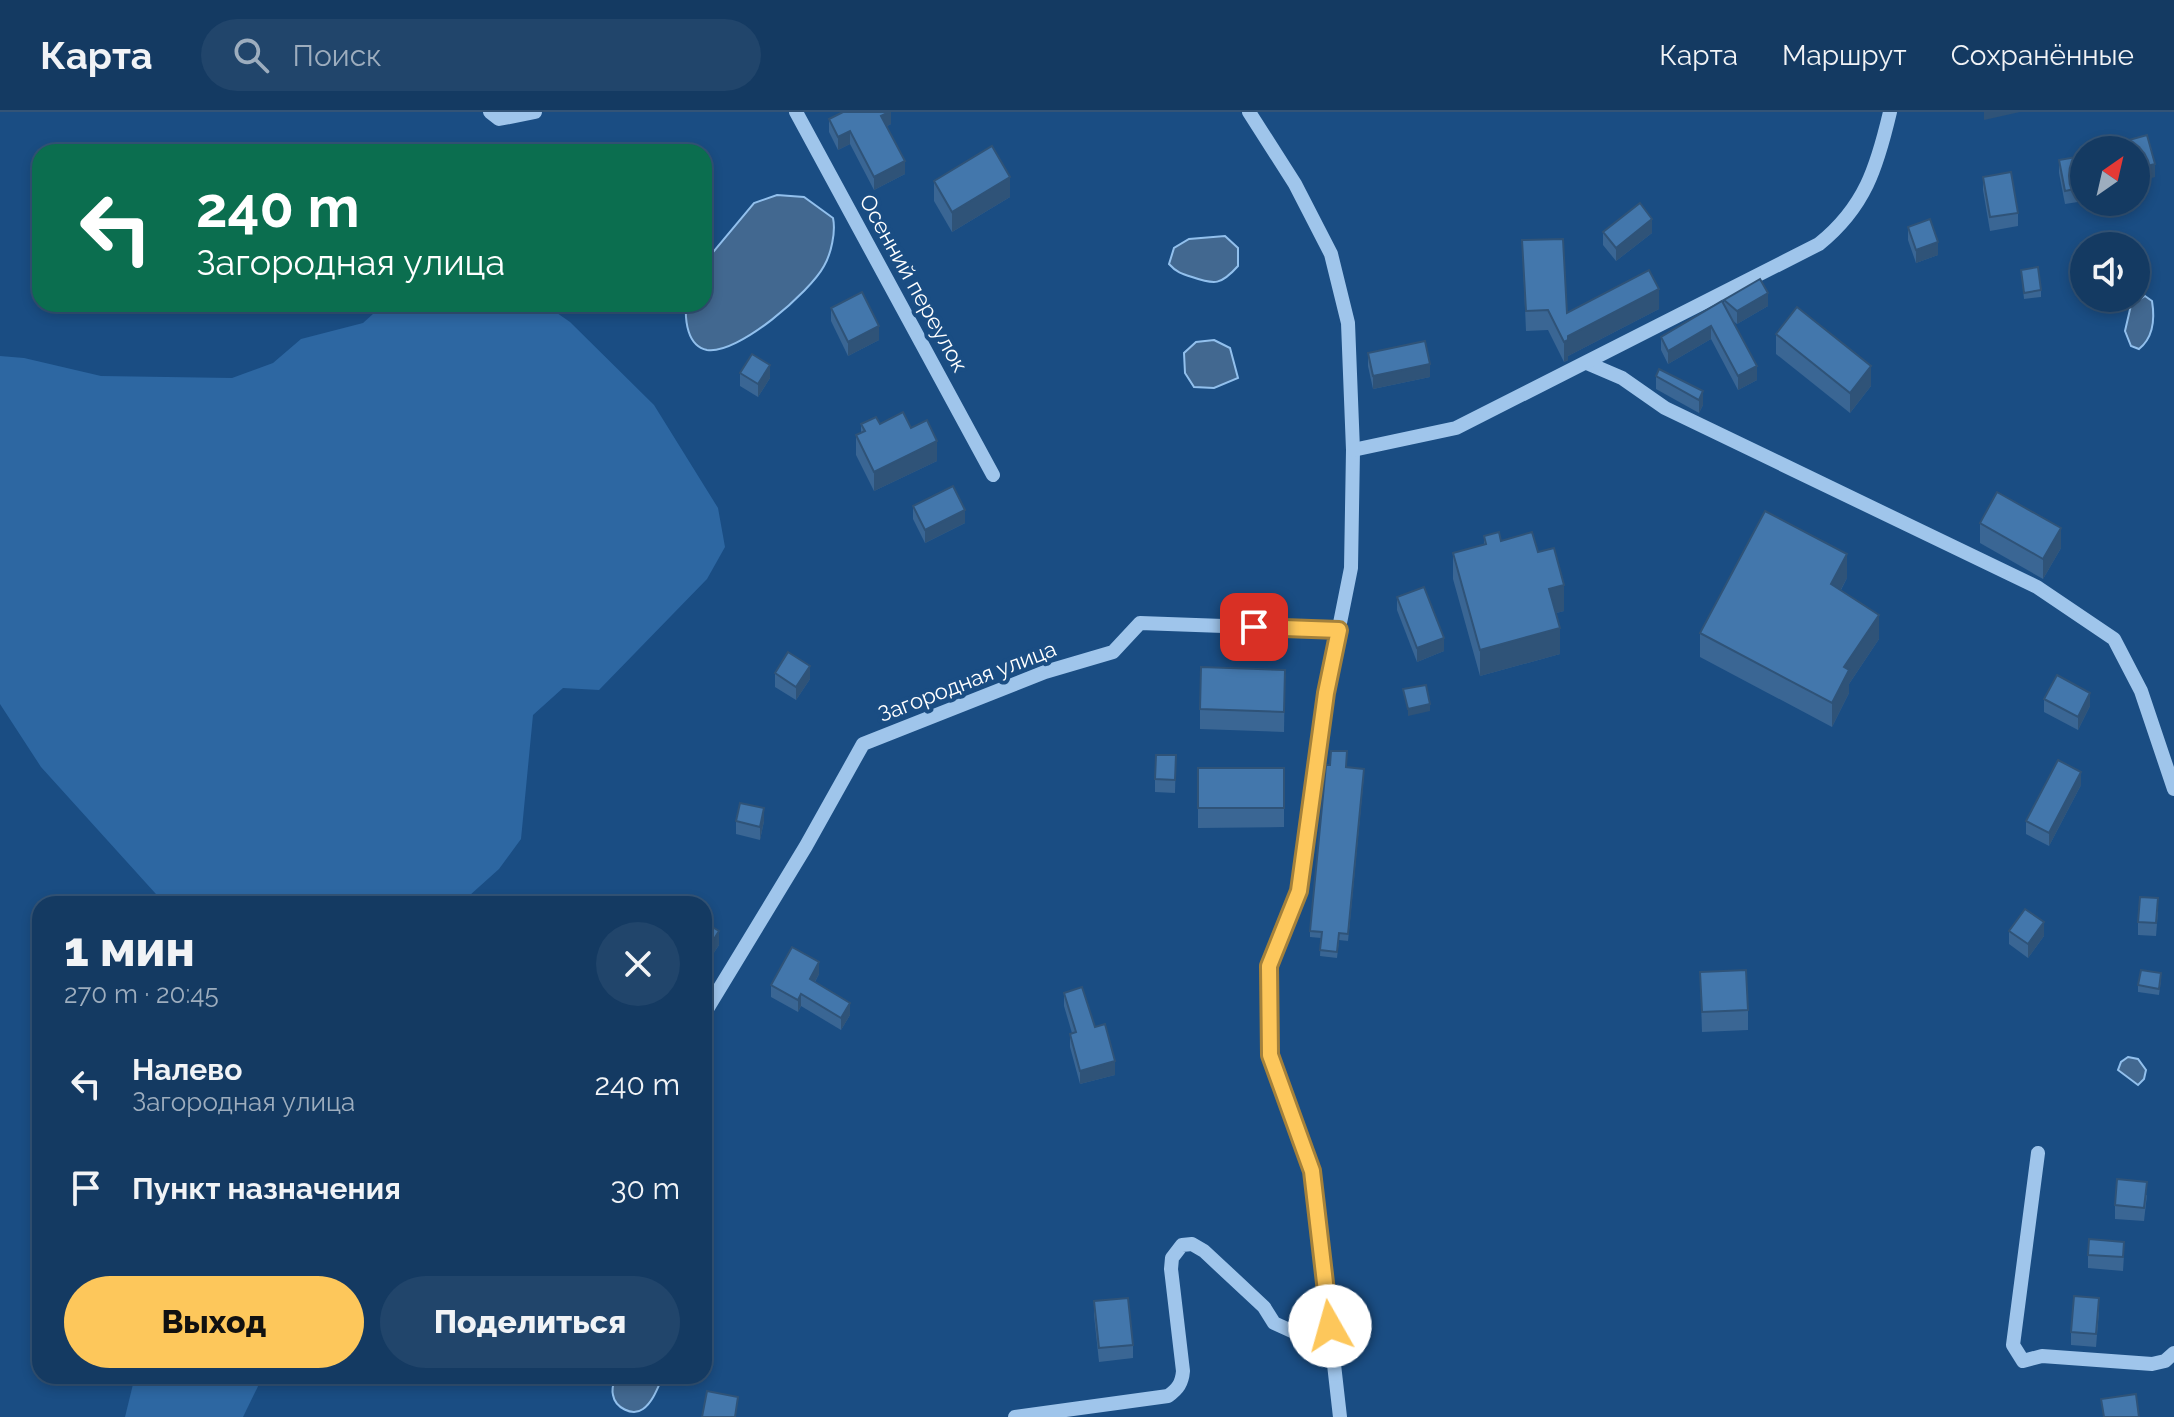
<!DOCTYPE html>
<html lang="ru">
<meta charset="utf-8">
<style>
body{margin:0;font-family:Raleway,sans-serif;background:#21456b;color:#f1f3f6;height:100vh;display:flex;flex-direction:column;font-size:30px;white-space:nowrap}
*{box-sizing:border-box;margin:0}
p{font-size:26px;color:#9dadbe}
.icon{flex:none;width:44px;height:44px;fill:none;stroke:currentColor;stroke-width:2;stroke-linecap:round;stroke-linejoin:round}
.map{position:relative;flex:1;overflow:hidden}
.side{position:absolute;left:32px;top:784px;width:680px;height:488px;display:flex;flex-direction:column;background:#143a62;border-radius:24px;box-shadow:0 4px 12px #0003,0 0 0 2px #335477}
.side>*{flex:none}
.guide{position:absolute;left:32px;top:32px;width:680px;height:168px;border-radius:24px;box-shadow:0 4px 12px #0003,0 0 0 2px #335477;background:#0b6e4f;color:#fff;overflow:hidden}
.needle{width:52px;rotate:34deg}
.tools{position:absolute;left:2070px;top:24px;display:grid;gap:16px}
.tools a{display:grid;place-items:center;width:80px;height:80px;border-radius:50%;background:#143a62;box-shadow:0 4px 12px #0003,0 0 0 2px #335477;font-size:40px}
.pin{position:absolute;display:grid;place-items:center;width:68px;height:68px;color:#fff;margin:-34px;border-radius:16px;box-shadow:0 4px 12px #0006}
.me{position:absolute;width:88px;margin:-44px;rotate:353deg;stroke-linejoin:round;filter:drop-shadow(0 0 6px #0008)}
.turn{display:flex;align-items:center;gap:28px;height:168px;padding:0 32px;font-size:36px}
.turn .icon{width:104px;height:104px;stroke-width:2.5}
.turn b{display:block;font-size:56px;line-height:68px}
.round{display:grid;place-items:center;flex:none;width:84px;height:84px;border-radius:42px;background:#21456b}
.head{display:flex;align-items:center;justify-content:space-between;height:136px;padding:0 32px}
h1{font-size:48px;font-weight:800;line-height:60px}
.cta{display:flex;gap:16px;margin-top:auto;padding:16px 32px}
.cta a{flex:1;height:92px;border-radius:48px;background:#fdc75b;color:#111;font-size:32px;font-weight:800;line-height:92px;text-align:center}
.cta a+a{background:#21456b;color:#f1f3f6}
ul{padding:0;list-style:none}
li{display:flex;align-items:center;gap:24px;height:104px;padding:0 32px}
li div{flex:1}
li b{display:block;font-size:30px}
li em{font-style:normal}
header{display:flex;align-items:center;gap:48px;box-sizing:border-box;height:112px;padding:0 40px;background:#143a62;border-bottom:2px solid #335477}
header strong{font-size:38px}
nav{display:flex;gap:44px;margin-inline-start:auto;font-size:28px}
.search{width:560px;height:72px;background:#21456b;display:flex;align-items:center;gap:20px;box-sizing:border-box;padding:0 28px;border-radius:44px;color:#9dadbe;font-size:30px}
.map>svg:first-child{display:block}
.green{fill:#2d67a2}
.water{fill:#426890;stroke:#92c0ed;stroke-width:2}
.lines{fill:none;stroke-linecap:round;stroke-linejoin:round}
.minor{stroke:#9fc5eb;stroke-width:14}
.wall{fill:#3a6694}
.shaded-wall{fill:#2f5378}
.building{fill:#4377ac;stroke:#2f5378;stroke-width:2}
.route-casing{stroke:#a4813b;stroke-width:20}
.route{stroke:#fdc75b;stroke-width:14}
.labels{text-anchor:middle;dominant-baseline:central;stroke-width:8;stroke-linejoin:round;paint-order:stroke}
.street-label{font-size:22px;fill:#fff;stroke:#1a4d83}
</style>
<header>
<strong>Карта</strong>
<div class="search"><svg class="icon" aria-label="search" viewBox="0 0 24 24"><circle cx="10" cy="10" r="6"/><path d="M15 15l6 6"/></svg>Поиск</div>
<nav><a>Карта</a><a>Маршрут</a><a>Сохранённые</a></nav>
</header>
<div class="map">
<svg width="2174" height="1305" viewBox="0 0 2174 1305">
<rect width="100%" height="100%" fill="#1a4d83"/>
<g class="green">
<path d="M384,192H544L570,210L654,293L718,396L725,435L707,467L599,578L563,576L533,603L521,727L499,757L460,792H165L41,655L0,592V244L24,246L101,264L232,266L273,251L301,227L363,211Z"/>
<path d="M135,1264H263L243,1305H125Z"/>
</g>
<g class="water">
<path d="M777,83L804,85L833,106C836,120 831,142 824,154C810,180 738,243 707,238C687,234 685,208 686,192H704V151L754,91Z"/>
<path d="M1225,124L1238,136V154C1221,173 1215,173 1192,165C1182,162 1176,160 1169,152L1174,136L1189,127Z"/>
<path d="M2145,184L2152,189C2155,207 2154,225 2139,237L2131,234L2125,219L2131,193Z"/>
<path d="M1214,228L1230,236L1238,266L1214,276L1194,275L1185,261L1184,241L1196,230Z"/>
<path d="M2128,945L2138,947L2146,958L2144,967L2138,973L2118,958L2121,950Z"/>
<path d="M616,1264H663C658,1275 653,1290 643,1297C632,1305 615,1295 613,1283C611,1276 614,1270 616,1264Z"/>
</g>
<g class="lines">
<g class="minor">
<path d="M490,0L499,7L535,0"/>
<path d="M796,0L993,363"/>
<path d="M1249,0L1295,72L1331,142L1348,211L1353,338L1351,456L1326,581L1299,779L1269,854L1270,943L1312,1059L1340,1305"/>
<path d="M1587,251L1622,266L1665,296L2037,475L2114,527L2141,579L2174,677"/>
<path d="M1353,338L1456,316L1819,132C1865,95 1877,55 1890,0"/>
<path d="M704,902L806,734L863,632L1045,560L1113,540L1140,511L1339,518"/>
<path d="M2038,1041L2013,1233L2023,1249L2042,1244L2152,1252L2165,1249L2174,1241"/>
<path d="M1015,1305L1168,1284C1178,1277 1182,1271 1183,1259L1171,1157L1172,1146L1182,1133L1192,1132L1204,1139L1264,1195L1274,1211L1296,1221L1313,1224L1330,1214"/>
</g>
</g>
<g class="wall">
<path d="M891,0V12L887,14L905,62L874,78L850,32L838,38L829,20V7Z"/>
<path d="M2059,48L2084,58V89L2065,92L2059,61Z"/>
<path d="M1983,65L2018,101V114L1990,119L1983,78Z"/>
<path d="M934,69L1010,85L952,120L934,89Z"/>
<path d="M1908,115L1938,143L1916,151L1908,128Z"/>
<path d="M1603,120L1652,121L1616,149L1603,133Z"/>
<path d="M1522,128L1567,201L1659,197L1568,244V248L1564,250L1548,218L1526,219Z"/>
<path d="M2021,158L2041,178V185L2024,187Z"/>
<path d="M1724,188L1768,194L1737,212L1732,208L1757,268L1738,278L1711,227L1668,252L1661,238V225L1724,193Z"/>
<path d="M831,196L879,228L848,244L831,209Z"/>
<path d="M1776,222L1871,274L1850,301L1776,242Z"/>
<path d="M1368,241L1430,265L1373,277L1368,254Z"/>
<path d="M740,261L770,266L758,285L740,274Z"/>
<path d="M1656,264L1703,279V293L1699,301L1656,277Z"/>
<path d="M861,312H880L911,316L937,349L874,379L856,343V323L861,321Z"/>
<path d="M913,394L965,411L925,431L913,407Z"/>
<path d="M1980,411L2061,436L2043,467L1980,431Z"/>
<path d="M1484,424L1538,440L1564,499L1556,501L1560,542L1480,564L1453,467V441L1484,433Z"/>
<path d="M1847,466L1841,478L1879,527L1849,572V581L1832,615L1700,545V521Z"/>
<path d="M1397,485L1444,539L1417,550L1397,498Z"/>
<path d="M1285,558L1284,620L1200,617V597Z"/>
<path d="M775,561L810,567L796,588L775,575Z"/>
<path d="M2044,587L2090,594L2078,618L2044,600Z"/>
<path d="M1176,643L1175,681L1155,680V667Z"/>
<path d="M1347,655L1364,663L1348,829L1339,828L1337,846L1320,844L1321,826L1310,825V819Z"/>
<path d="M1198,656H1284V715L1198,716Z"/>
<path d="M2081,673L2049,734L2026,722V709Z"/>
<path d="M736,709H764L760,728L736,722Z"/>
<path d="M2158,799L2156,824L2138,823V810Z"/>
<path d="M704,810L719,833L706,853L704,852Z"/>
<path d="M2009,819L2044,824L2028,846L2009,832Z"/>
<path d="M1700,860L1748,898V918L1702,920Z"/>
<path d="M819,862L815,870L850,903L841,918L801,894L798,900L771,885V873Z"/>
<path d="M2161,868L2159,883L2138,880V873Z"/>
<path d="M1064,881L1095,915L1115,963L1080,972L1070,935V922L1072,921L1064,894Z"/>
<path d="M2147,1083L2144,1109L2115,1107V1093Z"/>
<path d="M2088,1143H2124L2123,1159L2088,1156Z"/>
<path d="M1094,1189L1133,1233V1246L1099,1250L1094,1203Z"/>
<path d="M2099,1199L2096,1235L2071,1233V1220Z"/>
</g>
<g class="shaded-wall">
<path d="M889,0H891V12L881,17V4Z"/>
<path d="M1984,0H2020L1984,8Z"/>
<path d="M850,19V32L838,38V25Z"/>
<path d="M905,49V62L874,78V65Z"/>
<path d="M2155,52V65L2136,71V57Z"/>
<path d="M1010,65V85L952,120V100Z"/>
<path d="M1652,107V121L1616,149V136Z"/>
<path d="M1938,130V143L1916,151V138Z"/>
<path d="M1659,177V197L1568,244V248L1564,250V230L1568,224Z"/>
<path d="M1768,181V194L1737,212V199Z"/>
<path d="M879,214V228L848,244V230Z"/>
<path d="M1711,214V227L1668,252V239Z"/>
<path d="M1430,252V265L1373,277V264Z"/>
<path d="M770,253V266L758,285V272Z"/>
<path d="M1757,254V268L1738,278V264Z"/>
<path d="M1871,254V274L1850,301V281Z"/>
<path d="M1703,279V293L1699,301V288Z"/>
<path d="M937,329V349L874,379V360Z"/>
<path d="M965,398V411L925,431V418Z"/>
<path d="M2061,416V436L2043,467V447Z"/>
<path d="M1847,442V466L1831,496V472Z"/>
<path d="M1564,473V499L1549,503V477Z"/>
<path d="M1879,503V527L1849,572V581L1832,615V591L1844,555Z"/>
<path d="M1560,516V542L1480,564V538Z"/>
<path d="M1444,526V539L1417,550V536Z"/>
<path d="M810,554V567L796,588V575Z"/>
<path d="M2090,581V594L2078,618V605Z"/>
<path d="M1430,592V599L1408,604V597Z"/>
<path d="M2081,660V673L2049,734V721Z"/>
<path d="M764,696V709L760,728V715Z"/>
<path d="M2044,810V824L2028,846V832Z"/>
<path d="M719,819V833L706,853V840Z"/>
<path d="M819,850V862L810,879V867Z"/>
<path d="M801,882V894L798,900V888Z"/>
<path d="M850,891V903L841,918V906Z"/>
<path d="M1115,949V963L1080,972V959Z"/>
</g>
<g class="building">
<path d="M843,0H889L881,4L905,49L874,65L850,19L838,25L829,7Z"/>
<path d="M2147,23L2155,52L2136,57V38H2113L2111,33Z"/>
<path d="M678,33V40H644V34Z"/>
<path d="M992,34L1010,65L952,100L934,69Z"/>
<path d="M2082,44L2084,58V75L2065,79L2059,48Z"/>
<path d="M2011,60L2018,101L1990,105L1983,65Z"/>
<path d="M1640,91L1652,107L1616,136L1603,120Z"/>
<path d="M1930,107L1938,130L1916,138L1908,115Z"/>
<path d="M1563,127L1567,201L1649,158L1659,177L1568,224V228L1564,230L1548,198L1526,199L1522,128Z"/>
<path d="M2038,155L2041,178L2024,181L2021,158Z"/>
<path d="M1760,167L1768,181L1737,199L1724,188Z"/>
<path d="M862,180L879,214L848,230L831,196Z"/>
<path d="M1722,189L1757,254L1738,264L1711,214L1668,239L1661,225Z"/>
<path d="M1797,195L1871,254L1850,281L1776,222Z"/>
<path d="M1425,229L1430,252L1373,264L1368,241Z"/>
<path d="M752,242L770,253L758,272L740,261Z"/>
<path d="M1659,257L1703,279L1699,288L1656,264Z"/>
<path d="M903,300L911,316L927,308L937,329L874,360L856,323L865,319L861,312L876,305L880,312Z"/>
<path d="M953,374L965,398L925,418L913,394Z"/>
<path d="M1997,380L2061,416L2043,447L1980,411Z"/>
<path d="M1765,399L1847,442L1831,472L1879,503L1844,555L1849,558L1832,591L1700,521Z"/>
<path d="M1499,420L1501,429L1532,420L1538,440L1554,436L1564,473L1549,477L1560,516L1480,538L1453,441L1486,432L1484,424Z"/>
<path d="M1424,475L1444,526L1417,536L1397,485Z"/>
<path d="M788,540L810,554L796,575L775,561Z"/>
<path d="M1201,555L1285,558L1284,600L1200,597Z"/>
<path d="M2057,563L2090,581L2078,605L2044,587Z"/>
<path d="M1426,573L1430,592L1408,597L1403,577Z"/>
<path d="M1331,639H1347L1346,655L1364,657L1348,822L1339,821L1337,840L1320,838L1322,820L1310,819L1326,653H1330Z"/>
<path d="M1156,643H1176L1175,668L1155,667Z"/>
<path d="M2058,648L2081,660L2049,721L2026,709Z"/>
<rect x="1198" y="656" width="86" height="40"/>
<path d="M740,691L764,696L760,715L736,709Z"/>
<path d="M2140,785L2158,786L2156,811L2138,810Z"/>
<path d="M2025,797L2044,810L2028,832L2009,819Z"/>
<path d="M704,810L719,819L706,840L704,838Z"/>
<path d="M792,835L819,850L810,867L850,891L841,906L801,882L798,888L771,873Z"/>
<path d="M1746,858L1748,898L1702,900L1700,860Z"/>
<path d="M2141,858L2161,861L2159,877L2138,873Z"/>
<path d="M1082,875L1095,915L1105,912L1115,949L1080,959L1070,922L1076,920L1064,881Z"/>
<path d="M2117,1067L2147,1070L2144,1096L2115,1093Z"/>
<path d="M2089,1127L2124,1130L2123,1145L2088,1143Z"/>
<path d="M2074,1184L2099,1186L2096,1222L2071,1220Z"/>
<path d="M1128,1186L1133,1233L1099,1236L1094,1189Z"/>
<path d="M707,1279L738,1285L735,1305H702Z"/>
<path d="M2136,1282L2139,1305H2104L2101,1287Z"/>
</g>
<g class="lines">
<g class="route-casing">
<path id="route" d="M1254,515L1339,518L1326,581L1299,779L1269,854L1270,943L1312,1059L1330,1214"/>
</g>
<use href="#route" class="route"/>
</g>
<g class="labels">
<g class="street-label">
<text transform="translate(914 171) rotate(61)">Осенний переулок</text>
<text transform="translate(967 569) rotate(-21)">Загородная улица</text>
</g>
</g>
</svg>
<div class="tools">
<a><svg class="needle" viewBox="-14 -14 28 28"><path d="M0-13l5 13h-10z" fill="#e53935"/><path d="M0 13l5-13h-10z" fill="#9dadbe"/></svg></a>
<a><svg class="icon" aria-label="sound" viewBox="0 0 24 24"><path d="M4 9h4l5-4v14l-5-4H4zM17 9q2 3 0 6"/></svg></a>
</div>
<div class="pin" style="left:1254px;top:515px;background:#d93025"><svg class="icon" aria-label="arrive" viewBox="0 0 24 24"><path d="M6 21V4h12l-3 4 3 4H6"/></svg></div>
<svg class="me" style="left:1330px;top:1214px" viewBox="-20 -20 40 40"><circle r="19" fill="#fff"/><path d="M0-13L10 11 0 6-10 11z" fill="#fdc75b"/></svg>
<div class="guide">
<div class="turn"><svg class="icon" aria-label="left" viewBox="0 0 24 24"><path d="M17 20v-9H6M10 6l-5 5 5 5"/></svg><div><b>240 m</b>Загородная улица</div></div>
</div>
<section class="side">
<div class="head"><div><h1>1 мин</h1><p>270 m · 20:45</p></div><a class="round"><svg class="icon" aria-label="close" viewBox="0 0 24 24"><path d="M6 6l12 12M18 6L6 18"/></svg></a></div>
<ul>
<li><svg class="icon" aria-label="left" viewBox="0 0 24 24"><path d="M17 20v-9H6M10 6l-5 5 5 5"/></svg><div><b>Налево</b><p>Загородная улица</p></div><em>240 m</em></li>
<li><svg class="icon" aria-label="arrive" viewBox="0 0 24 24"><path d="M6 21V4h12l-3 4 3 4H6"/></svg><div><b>Пункт назначения</b></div><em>30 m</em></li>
</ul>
<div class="cta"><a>Выход</a><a>Поделиться</a></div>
</section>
</div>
